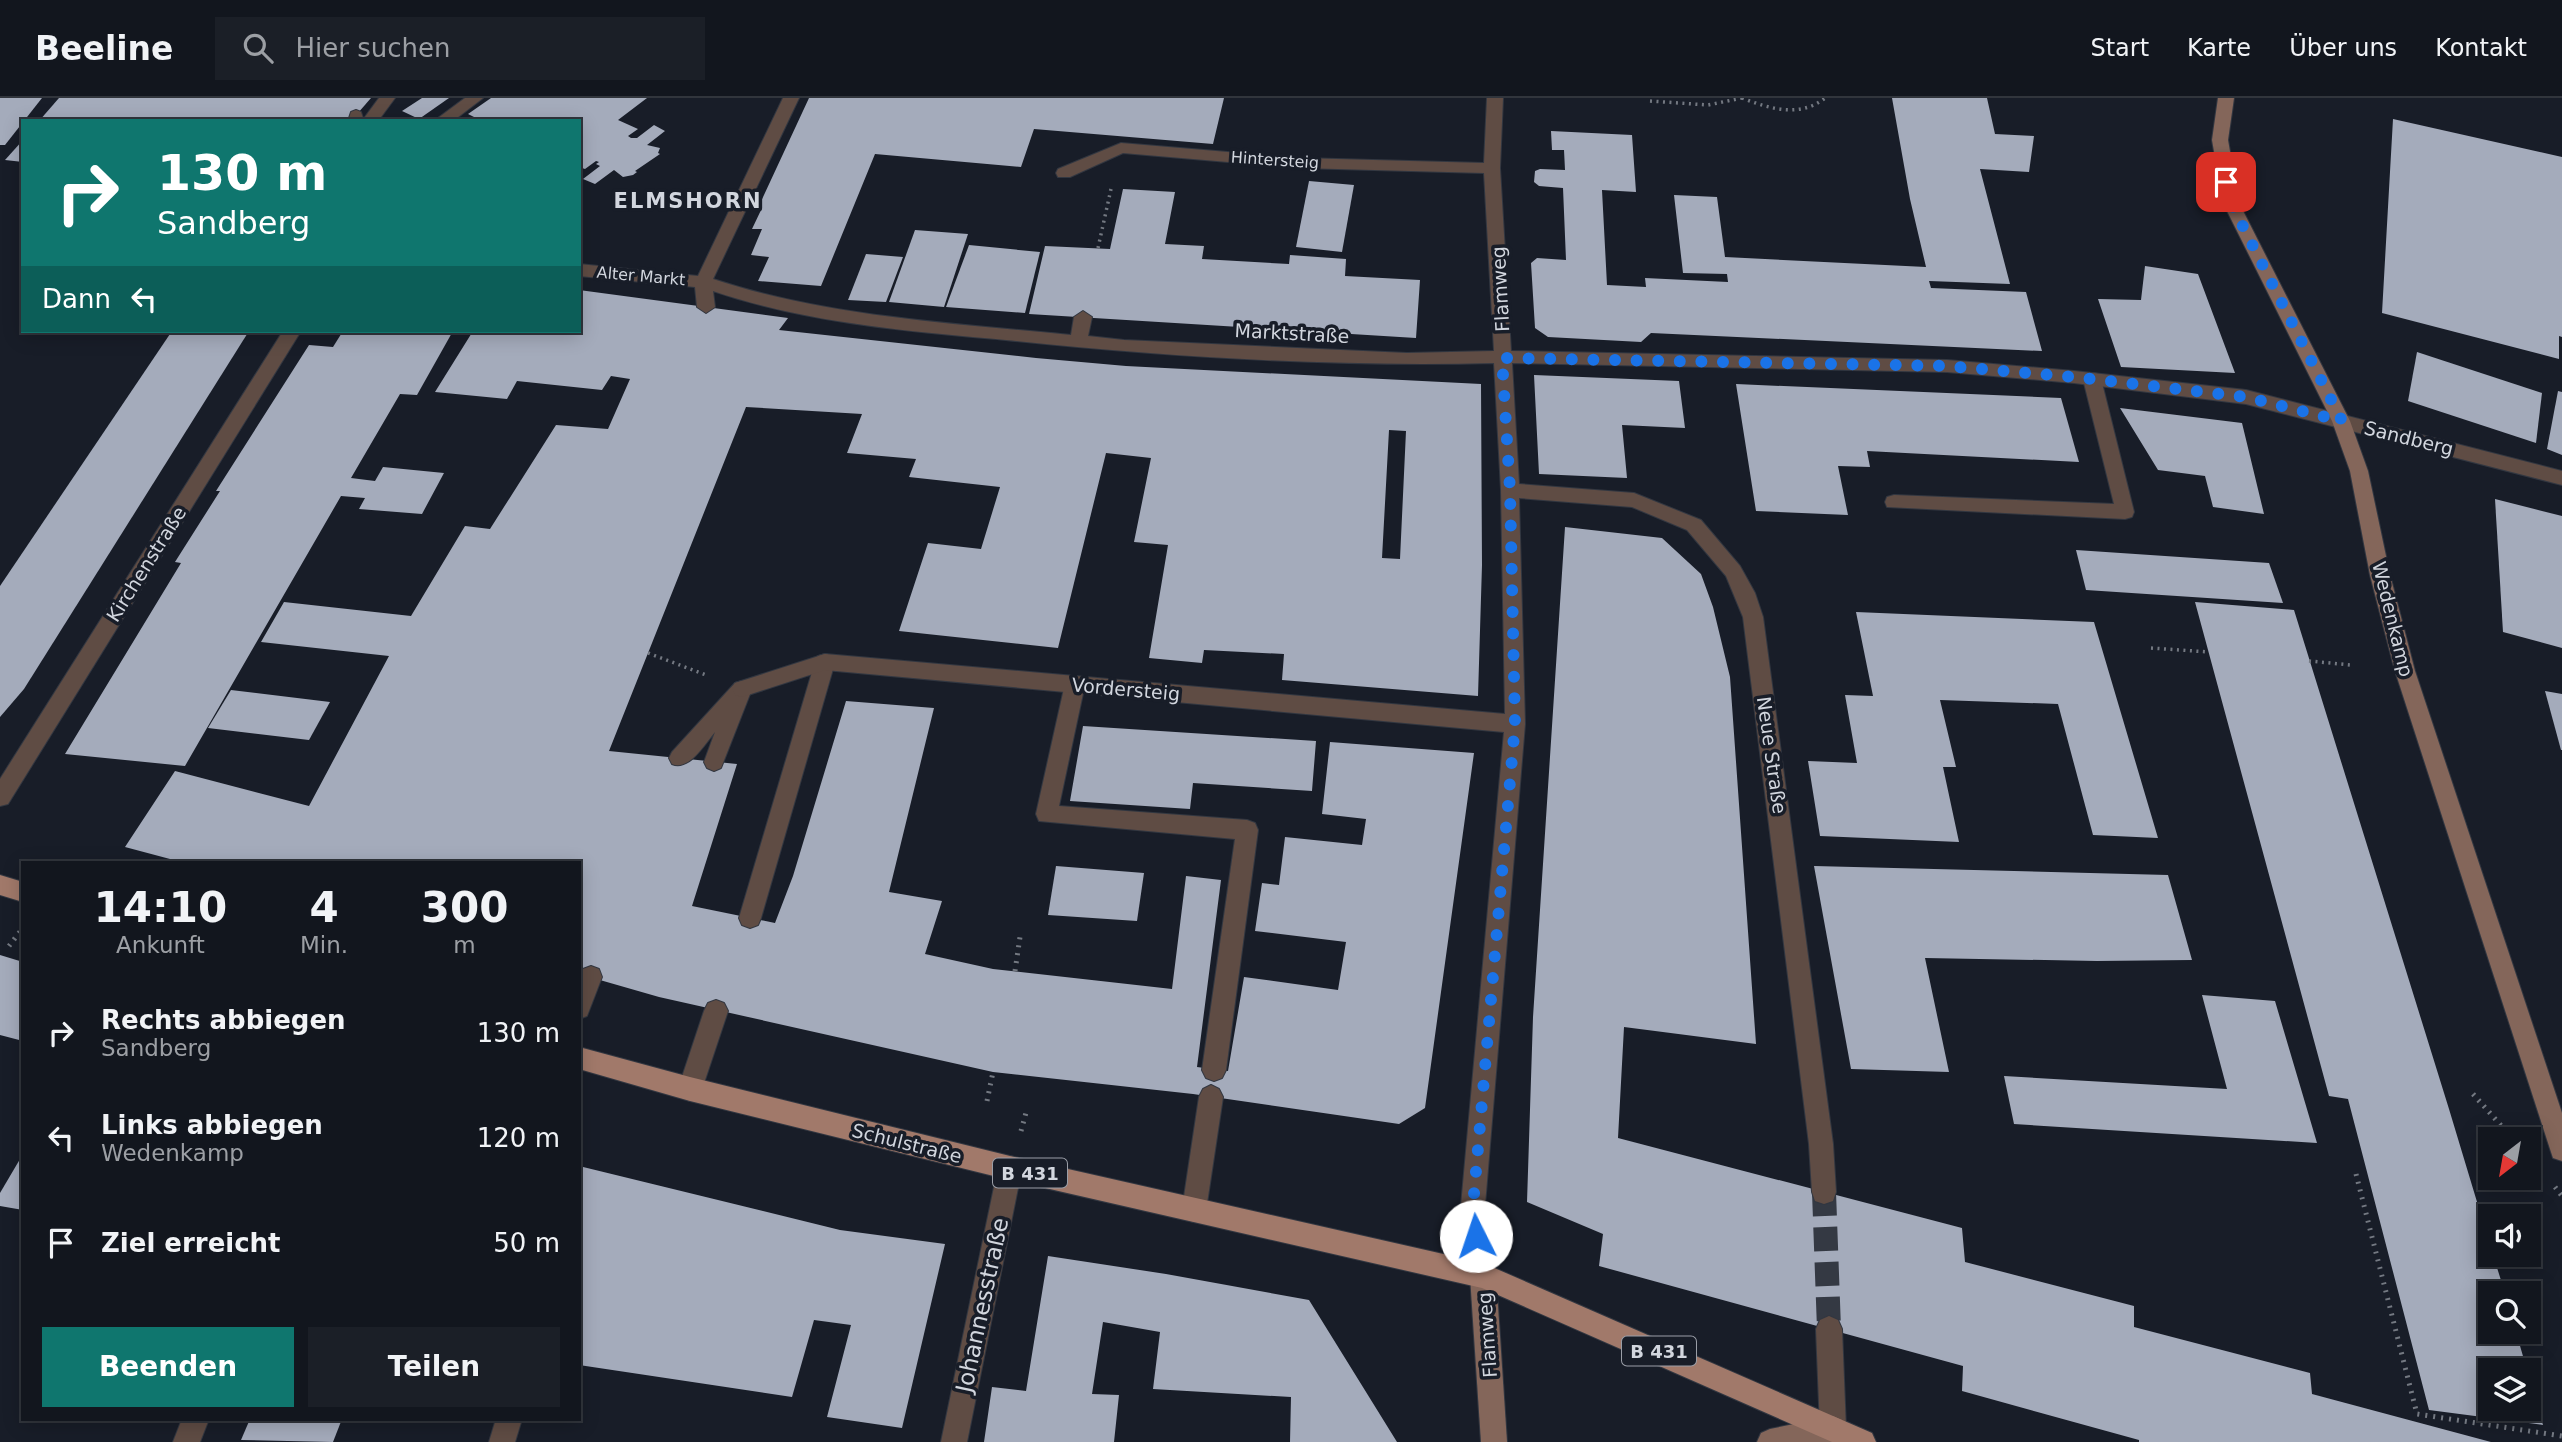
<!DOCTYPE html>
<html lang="de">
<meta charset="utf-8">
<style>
body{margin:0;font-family:"DejaVu Sans",sans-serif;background:#1b1f27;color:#f1f3f6;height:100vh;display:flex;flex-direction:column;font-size:26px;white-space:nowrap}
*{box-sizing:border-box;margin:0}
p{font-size:23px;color:#9c9fa4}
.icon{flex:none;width:38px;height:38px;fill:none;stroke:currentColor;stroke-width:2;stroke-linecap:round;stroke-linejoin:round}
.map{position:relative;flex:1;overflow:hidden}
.panel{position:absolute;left:21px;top:763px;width:560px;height:560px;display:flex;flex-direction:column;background:#12161e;border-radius:0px;box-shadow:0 4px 18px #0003,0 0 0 2px #31353c}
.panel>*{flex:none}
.banner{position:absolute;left:21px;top:21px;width:560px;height:214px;border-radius:0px;box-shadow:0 4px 18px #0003,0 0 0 2px #31353c;background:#0f766e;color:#fff;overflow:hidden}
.needle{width:46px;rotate:211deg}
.buttons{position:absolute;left:2478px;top:1029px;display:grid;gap:14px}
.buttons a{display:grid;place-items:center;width:63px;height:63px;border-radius:0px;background:#12161e;box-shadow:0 4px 18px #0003,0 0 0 2px #31353c;font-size:35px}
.pin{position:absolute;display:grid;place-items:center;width:60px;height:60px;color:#fff;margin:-30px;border-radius:14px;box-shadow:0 4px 10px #0006}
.me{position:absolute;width:77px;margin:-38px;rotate:356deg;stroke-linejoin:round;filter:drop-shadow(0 0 5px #0008)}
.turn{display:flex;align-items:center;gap:24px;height:147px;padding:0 21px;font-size:32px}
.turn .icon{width:91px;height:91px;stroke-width:2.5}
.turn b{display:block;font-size:49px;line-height:60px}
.then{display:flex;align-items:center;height:66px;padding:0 21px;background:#0003;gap:14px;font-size:26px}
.eta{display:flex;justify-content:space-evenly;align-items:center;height:119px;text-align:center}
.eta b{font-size:42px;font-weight:600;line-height:49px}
.primary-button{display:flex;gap:14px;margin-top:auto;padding:14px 21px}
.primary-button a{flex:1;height:80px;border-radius:0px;background:#0f766e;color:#fff;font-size:28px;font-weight:600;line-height:80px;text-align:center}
.primary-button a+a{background:#1b1f27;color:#f1f3f6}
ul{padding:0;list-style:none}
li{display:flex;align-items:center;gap:21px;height:105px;padding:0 21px}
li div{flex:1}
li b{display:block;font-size:26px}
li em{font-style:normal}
header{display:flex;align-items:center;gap:42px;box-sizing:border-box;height:98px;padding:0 35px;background:#12161e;border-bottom:2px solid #31353c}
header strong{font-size:33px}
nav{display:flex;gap:38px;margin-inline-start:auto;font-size:24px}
.search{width:490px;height:63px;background:#1b1f27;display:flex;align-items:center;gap:18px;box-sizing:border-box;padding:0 24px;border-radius:0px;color:#9c9fa4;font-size:26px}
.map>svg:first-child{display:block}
.building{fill:#a4abbb;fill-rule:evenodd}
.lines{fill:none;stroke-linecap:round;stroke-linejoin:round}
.street-tunnel{stroke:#343943;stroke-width:24;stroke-dasharray:24 11;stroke-linecap:butt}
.lane-casing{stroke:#323741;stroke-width:2}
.street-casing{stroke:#323741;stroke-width:2}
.secondary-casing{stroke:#323741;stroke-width:2}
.primary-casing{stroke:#323741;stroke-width:2}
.path-far1{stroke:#747982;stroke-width:3.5;stroke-dasharray:2 4.5;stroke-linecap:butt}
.path{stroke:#747982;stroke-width:5;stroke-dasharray:2 6;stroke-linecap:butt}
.lane{fill:#5f4c44;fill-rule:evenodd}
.street{fill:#5f4c44;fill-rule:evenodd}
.secondary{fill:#84665a;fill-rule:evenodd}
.primary{fill:#a1796a;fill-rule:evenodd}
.route{stroke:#1a73e8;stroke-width:12;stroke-dasharray:0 21.6}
.labels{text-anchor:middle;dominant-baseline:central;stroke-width:7;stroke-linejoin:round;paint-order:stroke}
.far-street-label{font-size:16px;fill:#d2d6de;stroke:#181d28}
.shield{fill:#181d28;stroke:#9a9ea7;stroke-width:2}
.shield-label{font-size:18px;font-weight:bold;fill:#d2d6de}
.street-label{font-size:19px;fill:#d2d6de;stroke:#181d28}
.far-district-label{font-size:21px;font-weight:bold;letter-spacing:2px;fill:#d2d6de;stroke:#181d28}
.near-street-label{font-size:23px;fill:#d2d6de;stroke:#181d28}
</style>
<header>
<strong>Beeline</strong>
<div class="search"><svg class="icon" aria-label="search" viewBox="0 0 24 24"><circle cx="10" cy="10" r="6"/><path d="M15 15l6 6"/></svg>Hier suchen</div>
<nav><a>Start</a><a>Karte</a><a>Über uns</a><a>Kontakt</a></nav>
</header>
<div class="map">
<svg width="2562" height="1344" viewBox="0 0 2562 1344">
<rect width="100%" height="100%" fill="#181d28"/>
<g class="building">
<path d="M0,0H42L5,47H0Z"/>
<path d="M59,0H371L351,23H39Z"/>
<path d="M422,0H449L419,21L402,13Z"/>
<path d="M491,0H647L618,22L638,31L628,38L631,40H637L654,27L665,33L647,47L660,50L658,55L660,56L635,73L637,74L633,77L623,79L614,72L595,86L583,81L600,68L596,66L599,64L596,63L585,71L579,69V23H482L468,16Z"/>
<path d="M809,0H1224L1213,46L1034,31L1021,69L875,56L821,188L758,183L769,159L751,157L762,131H752L762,110H758Z"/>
<path d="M1892,0H1987L1995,36L2034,38L2029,74L1980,71L2010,186L1929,183L1931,190L2026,194L2042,253L1651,235L1641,244L1548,239L1535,230L1531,165L1537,160L1566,162L1563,90L1539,88L1534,84L1535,73L1540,71L1565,72L1564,52H1552L1551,33L1632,37L1636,94L1602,92L1607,187L1646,189L1645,180L1728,184L1727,176L1683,175L1674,97L1717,99L1725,159L1926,169L1910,101Z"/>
<path d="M2393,21L2562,59V239L2559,238V261L2382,215Z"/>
<path d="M23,42V64L5,62Z"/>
<path d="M1309,83L1354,87L1342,154L1296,149Z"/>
<path d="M1123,91L1175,94L1165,146L1204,148L1202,161L1289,166L1290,157L1346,161L1345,178L1420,182L1416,240L1029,216L1045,148L1110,151Z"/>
<path d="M915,132L968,136L944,209L889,204Z"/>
<path d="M969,147L1040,154L1025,215L946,209Z"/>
<path d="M866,156L903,159L886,204L848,202Z"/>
<path d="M2145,168L2198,176L2235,275L2121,269L2098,201L2141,202Z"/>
<path d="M579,192L788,220L779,232L1036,260L1126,268L1481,286L1482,467L1478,598L1282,582L1284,556L1204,552L1202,565L1149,560L1168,447L1134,444L1151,360L1106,355L1058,550L899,533L928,445L981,451L1000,389L909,379L916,361L847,355L862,316L746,309L609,653L737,666L692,808L775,825L793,778L846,603L934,610L889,794L942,803L925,856L993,871L1172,891L1186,778L1221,782L1197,969L1228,973L1244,879L1338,892L1346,844L1255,833L1262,785L1279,787L1285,739L1362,747L1366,721L1322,716L1330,644L1474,655L1425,1010L1399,1026L1193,996L993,974L659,899L579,876V765H185L125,749L175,673L309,708L389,558L261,544L284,504L411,518L465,428L490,431L556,327L608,331L630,281L611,278L602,292L517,283L507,301L435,294L473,233H579ZM1389,332L1406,333L1400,461L1382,460Z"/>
<path d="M172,233H249L24,591L0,619V488Z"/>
<path d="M343,233H453L417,297L400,296L351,380L375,383L383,369L444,375L422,416L359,411L365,400L341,398L185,668L65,656L181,465L175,464L220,393H216L309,247L333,249Z"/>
<path d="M2417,254L2542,295L2536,345L2408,303Z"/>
<path d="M1534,277L1679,283L1685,330L1622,327L1627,380L1539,376Z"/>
<path d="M1736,286L2061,300L2079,364L1867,353L1870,369L1838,368L1848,417L1756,413Z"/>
<path d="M2558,293L2562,294V357L2547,351Z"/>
<path d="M2120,310L2242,325L2264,416L2213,409L2205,378L2158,372Z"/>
<path d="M2495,401L2562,418V550L2503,534Z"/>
<path d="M1565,429L1662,440L1701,476L1713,509L1730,579L1756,946L1624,929L1618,1040L1962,1130L1965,1164L2134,1208V1229L2310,1275L2312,1296L2491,1344H2139V1342L1962,1293L1963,1268L1599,1168L1603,1136L1527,1104L1533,919Z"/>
<path d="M2076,452L2269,465L2283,505L2086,492Z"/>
<path d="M2195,504L2294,512L2449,1011L2490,1147V1157H2493L2505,1195H2490V1234H2516L2527,1272H2490V1311H2529V1280L2543,1327L2429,1312L2348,1001L2329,998Z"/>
<path d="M1856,514L2094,524L2158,740L2093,737L2058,606L1940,602L1956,669H1943L1959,744L1820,738L1808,663L1857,665L1845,597L1873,598Z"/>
<path d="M231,592L330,604L309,642L208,630Z"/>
<path d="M2545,593L2562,596V652H2561Z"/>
<path d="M1083,628L1316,643L1312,693L1193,685L1190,711L1070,703Z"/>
<path d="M1056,768L1144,775L1137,823L1048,817Z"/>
<path d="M1814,768L2168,777L2192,862L2097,863L1925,860L1949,974L1851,971Z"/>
<path d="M0,857L23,864V943L0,937Z"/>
<path d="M2202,897L2275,903L2317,1045L2014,1026L2004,978L2227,991Z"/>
<path d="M23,1056V1112L0,1108V1095Z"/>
<path d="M579,1068L840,1132L945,1146L902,1330L827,1319L851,1227L814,1222L792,1299L579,1267Z"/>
<path d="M1048,1158L1166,1176L1309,1202L1397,1344H1290L1291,1299L1153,1291L1160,1234L1103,1224L1092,1296L1119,1297L1114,1344H984L992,1289L1026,1293Z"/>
<path d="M250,1321H342L333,1344L241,1342Z"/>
</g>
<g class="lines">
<path class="street-tunnel" d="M1824,1094L1829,1231"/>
<g class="lane-casing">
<g id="lane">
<path d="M356,12L361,14L364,23H348L351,14Z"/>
<path d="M2092,275L2098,276L2101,281L2134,414L2132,419L2125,421L1887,409L1885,404L1887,399L1894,397L2114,406L2083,281L2086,276Z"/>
<path d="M825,556L832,558L835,564L761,820L758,827L750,830L742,827L739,820L815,564L818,558Z"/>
<path d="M1075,578L1082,580L1085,586L1059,708L1247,722L1255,725L1258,732L1226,972L1222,980L1214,983L1206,980L1202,972L1235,741L1039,723L1036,716L1065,586L1068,580Z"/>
<path d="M742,583L749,585L752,591L721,670L714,673L707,670L704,664L715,634C704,647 689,673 672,666L669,660L672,654L735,585Z"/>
<path d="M591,868L599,871L602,879L587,918L579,921V880L583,871Z"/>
<path d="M716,902L724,905L728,913L702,991L698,999L690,1003L682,999L678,991L704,913L708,905Z"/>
<path d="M1211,987L1219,991L1223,999L1206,1112L1203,1121L1194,1124L1185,1121L1182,1112L1199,999L1203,991Z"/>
<path d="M182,1321H209L200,1344H173Z"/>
<path d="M496,1321H522L515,1344H489Z"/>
</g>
</g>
<g class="street-casing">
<g id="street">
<path d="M379,0H395L378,23H362Z"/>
<path d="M465,0H483L453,23H434Z"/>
<path d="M783,0H799L713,181C828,219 951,225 1071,237L1074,219L1083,213L1092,219L1088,238L1124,242L1407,255L1494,253L1484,75L1300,70L1123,55L1070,79H1058L1056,75L1058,71L1121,45L1300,60L1484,65L1487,0H1503L1500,70L1511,253L1947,262L2074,273L2246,292L2562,373V387L2246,306L2074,285L1947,274L1512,265L1519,386L1634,395L1701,422L1740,468L1755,495L1763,519L1833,1046L1836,1094L1833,1103L1824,1106L1815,1103L1812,1094L1809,1046L1743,519L1726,478L1687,432L1632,409L1519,400L1525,626L1484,1119L1496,1178L1492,1187L1483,1191L1474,1187L1470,1178L1460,1119L1504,634L825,572L742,599L735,597L732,591L735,585L825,556L1505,616L1501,392L1494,265C1331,269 1168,259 1006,242C907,233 807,225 713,193L715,209L706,215L697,209L695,189L579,178V166L698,178Z"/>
<path d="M283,233H301L8,706L0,708V681Z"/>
<path d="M1010,1058L1019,1061L1022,1070L967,1344H941L998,1070L1001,1061Z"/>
<path d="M1829,1218L1838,1222L1842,1231L1846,1331L1842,1340L1834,1344L1824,1340L1820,1331L1816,1231L1820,1222Z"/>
</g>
</g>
<g class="secondary-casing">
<g id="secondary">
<path d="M2218,0H2234L2228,42L2239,105L2350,323L2368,373L2390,477L2415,573L2562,1015V1063L2553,1060L2550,1051L2395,573L2370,477L2350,373L2332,323L2223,105L2212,42Z"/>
<path d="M1483,1165L1492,1169L1496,1178L1507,1344H1481L1470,1178L1474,1169Z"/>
<path d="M1833,1318L1842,1322L1846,1331L1842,1340L1834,1344H1757L1761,1335L1770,1331Z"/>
</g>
</g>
<g class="primary-casing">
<g id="primary">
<path d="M0,777L23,784V804L0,797Z"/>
<path d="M579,949L690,979L1010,1058L1483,1165L1872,1335L1876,1344H1832L1482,1190L1010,1082L690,1003L579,971Z"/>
</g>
</g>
<g class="path-far1">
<path d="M1742,0C1770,11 1800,20 1825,0"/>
<path d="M1650,3L1708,7L1742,0"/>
<path d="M1098,150L1111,91"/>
<path d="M2151,550L2209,554"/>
<path d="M648,555L706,577"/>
<path d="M2309,563L2351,567"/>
</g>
<g class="path">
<path d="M9,848L22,831"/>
<path d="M1015,873L1020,839"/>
<path d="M2473,996L2513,1041"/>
<path d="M987,1003L993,974"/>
<path d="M1021,1033L1027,1011"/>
<path d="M2356,1076L2417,1316L2562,1338"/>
<path d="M2555,1089L2562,1098"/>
</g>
<use href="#lane" class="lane"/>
<use href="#street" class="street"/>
<use href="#secondary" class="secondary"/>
<use href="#primary" class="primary"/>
</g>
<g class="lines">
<path class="route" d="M1476,1138L1472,1119L1515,626L1510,392L1502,260L1947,268L2074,279L2246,299L2342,323L2231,105L2226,84"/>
</g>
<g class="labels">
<g class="far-street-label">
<text transform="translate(1275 62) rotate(4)">Hintersteig</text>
<text transform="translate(641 178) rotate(5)">Alter Markt</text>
</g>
<g class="shield">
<rect x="993" y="1060.5" width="74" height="29" rx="5"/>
<rect x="1622" y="1238.5" width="74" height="29" rx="5"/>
</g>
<g class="shield-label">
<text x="1030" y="1075">B 431</text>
<text x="1659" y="1253">B 431</text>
</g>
<g class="street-label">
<text transform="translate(1500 191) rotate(-93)">Flamweg</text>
<text transform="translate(1292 235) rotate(3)">Marktstraße</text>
<text transform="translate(2409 340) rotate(14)">Sandberg</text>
<text transform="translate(146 466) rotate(-58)">Kirchenstraße</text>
<text transform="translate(2393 521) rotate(76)">Wedenkamp</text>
<text transform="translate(1126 591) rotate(5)">Vordersteig</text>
<text transform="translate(1772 657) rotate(82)">Neue Straße</text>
<text transform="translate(907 1045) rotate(14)">Schulstraße</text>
<text transform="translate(1487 1237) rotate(-94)">Flamweg</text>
</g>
<g class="far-district-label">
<text x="688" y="103">ELMSHORN</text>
</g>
<g class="near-street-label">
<text transform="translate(982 1207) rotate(-78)">Johannesstraße</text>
</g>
</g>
</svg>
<div class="buttons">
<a><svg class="needle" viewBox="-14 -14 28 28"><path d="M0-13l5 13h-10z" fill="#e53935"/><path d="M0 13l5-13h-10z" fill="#9c9fa4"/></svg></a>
<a><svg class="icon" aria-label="sound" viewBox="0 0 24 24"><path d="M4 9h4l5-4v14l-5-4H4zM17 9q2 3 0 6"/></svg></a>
<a><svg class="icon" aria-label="search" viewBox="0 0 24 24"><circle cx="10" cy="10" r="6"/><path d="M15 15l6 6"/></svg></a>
<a><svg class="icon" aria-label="layers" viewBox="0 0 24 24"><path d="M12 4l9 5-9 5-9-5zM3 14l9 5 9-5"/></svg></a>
</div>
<div class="pin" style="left:2226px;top:84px;background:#d93025"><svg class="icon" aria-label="arrive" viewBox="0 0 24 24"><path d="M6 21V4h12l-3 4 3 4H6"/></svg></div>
<svg class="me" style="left:1476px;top:1138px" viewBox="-20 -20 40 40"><circle r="19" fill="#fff"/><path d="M0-13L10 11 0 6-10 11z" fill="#1a73e8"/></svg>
<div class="banner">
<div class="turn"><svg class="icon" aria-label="right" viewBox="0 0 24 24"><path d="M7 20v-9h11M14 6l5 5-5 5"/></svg><div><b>130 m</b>Sandberg</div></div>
<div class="then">Dann<svg class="icon" aria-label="left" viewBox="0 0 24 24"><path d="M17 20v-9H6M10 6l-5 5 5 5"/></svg></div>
</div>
<section class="panel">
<div class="eta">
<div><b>14:10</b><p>Ankunft</p></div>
<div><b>4</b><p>Min.</p></div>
<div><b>300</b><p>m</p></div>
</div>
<ul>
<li><svg class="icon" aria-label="right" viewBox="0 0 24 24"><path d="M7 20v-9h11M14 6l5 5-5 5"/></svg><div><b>Rechts abbiegen</b><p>Sandberg</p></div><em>130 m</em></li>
<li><svg class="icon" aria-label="left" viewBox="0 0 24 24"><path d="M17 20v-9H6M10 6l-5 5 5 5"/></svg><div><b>Links abbiegen</b><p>Wedenkamp</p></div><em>120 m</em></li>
<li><svg class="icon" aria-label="arrive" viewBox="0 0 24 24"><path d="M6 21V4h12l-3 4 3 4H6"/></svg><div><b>Ziel erreicht</b></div><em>50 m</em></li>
</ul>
<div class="primary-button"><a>Beenden</a><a>Teilen</a></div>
</section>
</div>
